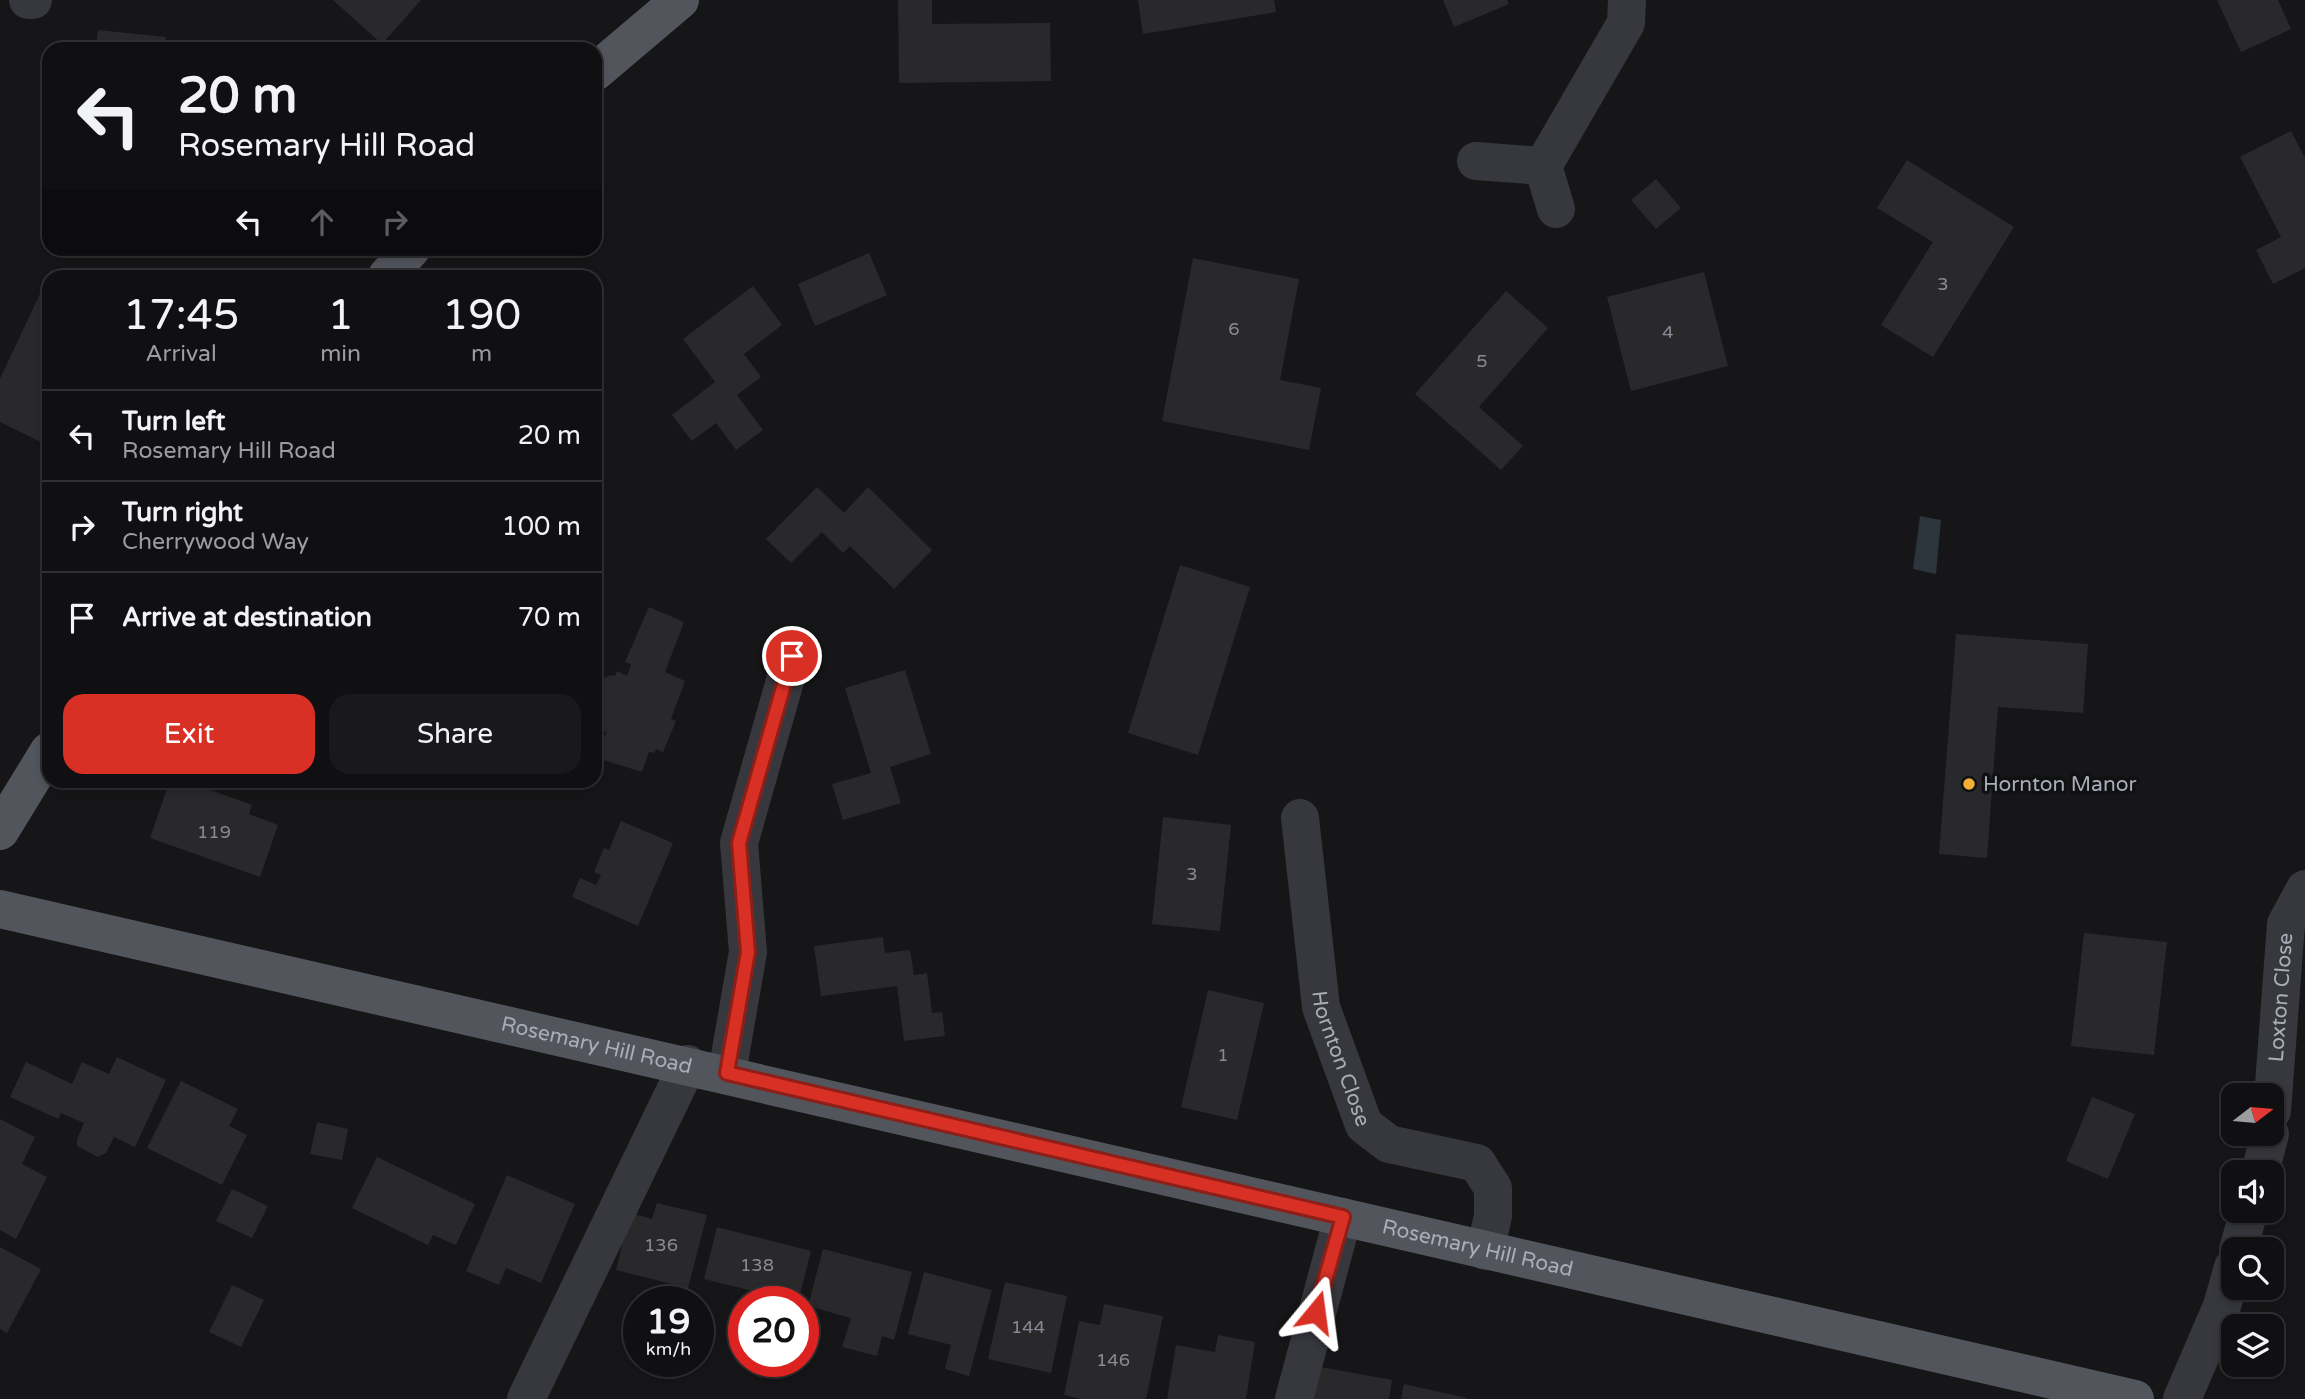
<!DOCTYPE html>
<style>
body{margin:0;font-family:"Varela Round",sans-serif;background:#19191b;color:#f1f3f6;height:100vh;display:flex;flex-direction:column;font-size:26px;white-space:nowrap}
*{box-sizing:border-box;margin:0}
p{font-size:23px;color:#9c9d9f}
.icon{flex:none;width:38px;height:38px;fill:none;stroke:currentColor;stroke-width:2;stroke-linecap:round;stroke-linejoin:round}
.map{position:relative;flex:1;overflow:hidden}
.side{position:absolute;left:42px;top:270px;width:560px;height:518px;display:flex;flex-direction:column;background:#101012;border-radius:21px;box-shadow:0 4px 10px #0003,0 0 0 2px #303032}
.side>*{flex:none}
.hud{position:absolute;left:42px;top:42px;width:560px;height:214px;border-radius:21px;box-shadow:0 4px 10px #0003,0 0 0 2px #303032;background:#101012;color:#f1f3f6;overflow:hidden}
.needle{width:46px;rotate:74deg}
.controls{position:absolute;left:2221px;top:1083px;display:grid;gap:14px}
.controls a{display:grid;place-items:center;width:63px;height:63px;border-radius:14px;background:#101012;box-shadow:0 4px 10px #0003,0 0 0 2px #303032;font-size:35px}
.speed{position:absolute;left:623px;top:1286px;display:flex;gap:14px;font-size:35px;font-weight:700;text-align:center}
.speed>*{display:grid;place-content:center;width:91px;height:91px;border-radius:50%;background:#101012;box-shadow:0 4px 10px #0003,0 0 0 2px #303032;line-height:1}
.speed small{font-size:18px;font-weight:400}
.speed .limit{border:10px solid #d22;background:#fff;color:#111}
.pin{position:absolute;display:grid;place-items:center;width:60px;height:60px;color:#fff;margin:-30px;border:4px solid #fff;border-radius:50%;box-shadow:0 2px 7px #0007}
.me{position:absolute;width:77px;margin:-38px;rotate:16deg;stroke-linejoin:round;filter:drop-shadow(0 0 5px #0008)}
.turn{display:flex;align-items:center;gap:24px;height:147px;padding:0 21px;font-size:32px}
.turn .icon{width:91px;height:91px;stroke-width:2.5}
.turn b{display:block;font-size:49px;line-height:60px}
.lanes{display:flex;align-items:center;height:66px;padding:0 21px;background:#0003;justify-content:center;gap:35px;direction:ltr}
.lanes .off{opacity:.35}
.eta{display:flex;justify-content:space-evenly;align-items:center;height:119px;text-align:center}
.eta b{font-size:42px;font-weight:600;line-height:49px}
.primary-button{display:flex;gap:14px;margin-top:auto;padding:14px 21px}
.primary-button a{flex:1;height:80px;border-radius:21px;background:#d93025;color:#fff;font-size:28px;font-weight:600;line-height:80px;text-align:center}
.primary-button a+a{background:#19191b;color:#f1f3f6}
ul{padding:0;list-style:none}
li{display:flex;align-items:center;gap:21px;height:91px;padding:0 21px;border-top:2px solid #303032}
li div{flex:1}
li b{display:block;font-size:26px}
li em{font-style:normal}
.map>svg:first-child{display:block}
.water{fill:#2c353c}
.building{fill:#29292c}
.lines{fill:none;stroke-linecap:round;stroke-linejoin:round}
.minor{stroke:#37383d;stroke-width:38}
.major{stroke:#53555c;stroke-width:38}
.route-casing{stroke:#8d1f18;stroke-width:18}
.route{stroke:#d93025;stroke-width:12}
.poi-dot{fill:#f2b134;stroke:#111113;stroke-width:2.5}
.labels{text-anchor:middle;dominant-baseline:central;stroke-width:7;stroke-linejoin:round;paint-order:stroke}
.number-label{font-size:18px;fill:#888b94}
.poi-label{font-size:21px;fill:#a8adb8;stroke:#111113;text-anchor:start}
.street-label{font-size:21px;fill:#a8adb8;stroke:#111113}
</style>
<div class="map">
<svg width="2305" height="1399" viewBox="0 0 2305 1399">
<rect width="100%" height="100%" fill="#161618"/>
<path class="water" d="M1920,516L1941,520L1936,574L1913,569Z"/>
<g class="building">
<path d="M333,0H421L382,44Z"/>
<path d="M898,0H932V24L1050,23L1051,81L899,83Z"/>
<path d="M1138,0H1274L1276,12L1143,34Z"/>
<path d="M1443,0H1507L1509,4L1454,27Z"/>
<path d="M2217,0H2278L2291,29L2241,52Z"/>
<path d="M98,30L166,37L165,49H96Z"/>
<path d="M2291,131L2305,158V268L2273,284L2256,250L2281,237L2240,157Z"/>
<path d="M1907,160L2014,227L1933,357L1881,325L1933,242L1877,208Z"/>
<path d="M1656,179L1681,208L1656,229L1631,200Z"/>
<path d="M869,253L887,295L815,326L798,284Z"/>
<path d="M1193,258L1299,279L1280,380L1321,388L1309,450L1162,421Z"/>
<path d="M51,270L66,276H49V425L41,442L0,422V379Z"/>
<path d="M1704,272L1728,366L1631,391L1607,297Z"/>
<path d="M753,286L782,325L744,354L761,377L737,395L763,430L736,450L716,423L692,441L672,415L715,382L683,339Z"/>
<path d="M1506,291L1548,328L1479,407L1523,446L1501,470L1415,394Z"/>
<path d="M817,487L844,513L868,487L932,550L894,589L850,546L843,553L822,532L791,563L766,539Z"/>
<path d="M1180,565L1250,587L1198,755L1128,733Z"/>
<path d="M649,607L684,622L665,672L685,681L671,719L676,721L663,752L656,749L654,753L649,752L642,772L597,758L606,732L595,727V707L598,708L595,703V685L597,681L611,675L615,676L617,671L627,676L631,664L625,662Z"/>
<path d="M1956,634L2088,644L2083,713L1998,707L1987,858L1939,854Z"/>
<path d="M905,670L931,754L890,767L901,803L843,820L832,784L871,773L845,688Z"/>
<path d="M170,780H183L252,805L249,814L278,825L260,877L150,838Z"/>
<path d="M1163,817L1231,825L1220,931L1152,924Z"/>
<path d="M621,821L673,843L638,926L572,897L580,878L596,885L601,875L594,872L604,848L609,850Z"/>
<path d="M2084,933L2167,942L2154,1055L2071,1046Z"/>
<path d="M883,937L885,953L910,950L914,975L927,973L932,1013L942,1012L945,1036L904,1041L897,986L821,996L814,946Z"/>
<path d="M1208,990L1264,1003L1237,1120L1181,1107Z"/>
<path d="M117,1057L166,1080L135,1147L114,1137L106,1153L98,1157L77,1146V1139L84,1123L61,1113L58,1119L10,1097L26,1062L72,1084L82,1062L109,1074Z"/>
<path d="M181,1081L238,1109L229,1126L247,1135L222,1185L147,1148Z"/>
<path d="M2092,1097L2135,1114L2108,1179L2066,1161Z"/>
<path d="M0,1119L35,1137L22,1164L47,1177L16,1239L0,1230Z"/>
<path d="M317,1122L348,1129L342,1160L310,1154Z"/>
<path d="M377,1157L475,1204L456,1245L433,1235L428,1245L352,1208Z"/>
<path d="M507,1175L575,1204L541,1283L506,1268L499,1285L466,1271Z"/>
<path d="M232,1189L268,1206L252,1238L216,1221Z"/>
<path d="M657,1203L707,1215L688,1288L616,1270L630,1213L652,1219Z"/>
<path d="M717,1227L811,1251L798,1302L704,1279Z"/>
<path d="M0,1247L41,1269L7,1333L0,1329Z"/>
<path d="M823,1249L912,1272L894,1340L882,1336L877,1356L842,1347L851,1318L808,1306Z"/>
<path d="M924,1272L992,1290L969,1376L945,1369L951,1345L908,1334Z"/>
<path d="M1005,1282L1067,1296L1051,1373L988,1359Z"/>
<path d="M232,1285L264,1300L241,1347L209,1332Z"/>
<path d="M1104,1304L1163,1316L1146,1399H1081L1064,1395L1079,1321L1100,1325Z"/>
<path d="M1218,1335L1255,1342L1246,1399H1167L1176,1345L1215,1352Z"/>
<path d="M1310,1365L1392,1380L1389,1399H1304Z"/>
<path d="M1404,1384L1467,1398V1399H1401Z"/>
</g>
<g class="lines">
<g class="minor">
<path d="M28,0H33"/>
<path d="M1476,161L1543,166"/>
<path d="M1556,209L1543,166L1626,23L1627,0"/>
<path id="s1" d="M1300,818L1321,1007L1364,1125L1389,1144L1477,1163L1493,1188V1216L1485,1251"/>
<path d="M727,1073L748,952L739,843L792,656"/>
<path id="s2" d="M2272,1111L2286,924L2305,889"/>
<path d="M2260,1172L2270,1134"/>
<path d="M2238,1250L2249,1211"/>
<path d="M526,1399L688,1064"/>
<path d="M1294,1399L1343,1217"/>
<path d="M2182,1399L2222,1306L2233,1267"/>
</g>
<g class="major">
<path d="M595,72L680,0"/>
<path d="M387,276L412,248"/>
<path d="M0,831L49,751"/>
<path id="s3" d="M0,909C712,1070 1423,1236 2135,1399"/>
</g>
</g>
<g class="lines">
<g class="route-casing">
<path id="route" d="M792,656L739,843L748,952L727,1073L1343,1217L1316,1312"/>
</g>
<use href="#route" class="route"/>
</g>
<circle class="poi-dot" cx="1969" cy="784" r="7"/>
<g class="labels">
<g class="number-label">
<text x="1943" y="284">3</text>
<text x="1234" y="329">6</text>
<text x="1668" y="332">4</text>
<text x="1482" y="361">5</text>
<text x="214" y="832">119</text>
<text x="1192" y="874">3</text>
<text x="1223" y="1055">1</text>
<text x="661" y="1245">136</text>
<text x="757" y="1265">138</text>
<text x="1028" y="1327">144</text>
<text x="1113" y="1360">146</text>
</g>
<g class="poi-label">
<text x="1983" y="784">Hornton Manor</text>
</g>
<g class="street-label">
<text stroke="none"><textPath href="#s2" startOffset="114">Loxton Close</textPath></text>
<text stroke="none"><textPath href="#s3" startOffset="612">Rosemary Hill Road</textPath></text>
<text stroke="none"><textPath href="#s1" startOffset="245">Hornton Close</textPath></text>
<text stroke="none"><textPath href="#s3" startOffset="1516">Rosemary Hill Road</textPath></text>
</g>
</g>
</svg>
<div class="controls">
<a><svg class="needle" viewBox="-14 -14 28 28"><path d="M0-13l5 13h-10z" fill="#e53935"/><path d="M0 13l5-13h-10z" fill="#9c9d9f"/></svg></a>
<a><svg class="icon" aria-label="sound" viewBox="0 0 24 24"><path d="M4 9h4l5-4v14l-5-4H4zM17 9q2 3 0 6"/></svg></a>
<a><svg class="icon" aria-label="search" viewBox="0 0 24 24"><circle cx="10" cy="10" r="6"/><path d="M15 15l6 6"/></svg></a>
<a><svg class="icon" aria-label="layers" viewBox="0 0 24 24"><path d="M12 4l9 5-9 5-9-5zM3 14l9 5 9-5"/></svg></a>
</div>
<div class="speed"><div>19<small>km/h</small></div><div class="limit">20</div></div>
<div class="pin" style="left:792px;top:656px;background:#d93025"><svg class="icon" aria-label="arrive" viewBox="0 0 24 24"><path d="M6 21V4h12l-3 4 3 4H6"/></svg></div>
<svg class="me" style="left:1316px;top:1312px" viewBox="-20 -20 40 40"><path d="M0-17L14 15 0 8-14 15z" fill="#d93025" stroke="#fff" stroke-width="4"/></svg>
<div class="hud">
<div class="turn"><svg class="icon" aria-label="left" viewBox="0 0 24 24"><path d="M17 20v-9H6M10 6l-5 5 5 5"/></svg><div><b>20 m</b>Rosemary Hill Road</div></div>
<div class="lanes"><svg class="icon" aria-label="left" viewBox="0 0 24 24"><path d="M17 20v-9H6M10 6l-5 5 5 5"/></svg><svg class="icon off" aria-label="ahead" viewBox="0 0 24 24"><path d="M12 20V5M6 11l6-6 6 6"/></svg><svg class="icon off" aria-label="right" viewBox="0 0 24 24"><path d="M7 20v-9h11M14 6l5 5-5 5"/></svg></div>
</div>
<section class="side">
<div class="eta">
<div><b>17:45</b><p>Arrival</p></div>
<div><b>1</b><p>min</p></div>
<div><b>190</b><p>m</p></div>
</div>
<ul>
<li><svg class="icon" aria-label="left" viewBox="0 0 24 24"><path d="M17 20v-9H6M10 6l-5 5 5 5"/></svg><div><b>Turn left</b><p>Rosemary Hill Road</p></div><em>20 m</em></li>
<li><svg class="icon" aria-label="right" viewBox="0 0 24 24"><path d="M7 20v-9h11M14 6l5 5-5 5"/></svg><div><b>Turn right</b><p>Cherrywood Way</p></div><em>100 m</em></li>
<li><svg class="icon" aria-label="arrive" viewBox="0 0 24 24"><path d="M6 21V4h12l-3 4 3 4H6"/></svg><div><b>Arrive at destination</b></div><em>70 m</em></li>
</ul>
<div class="primary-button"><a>Exit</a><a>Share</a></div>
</section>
</div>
